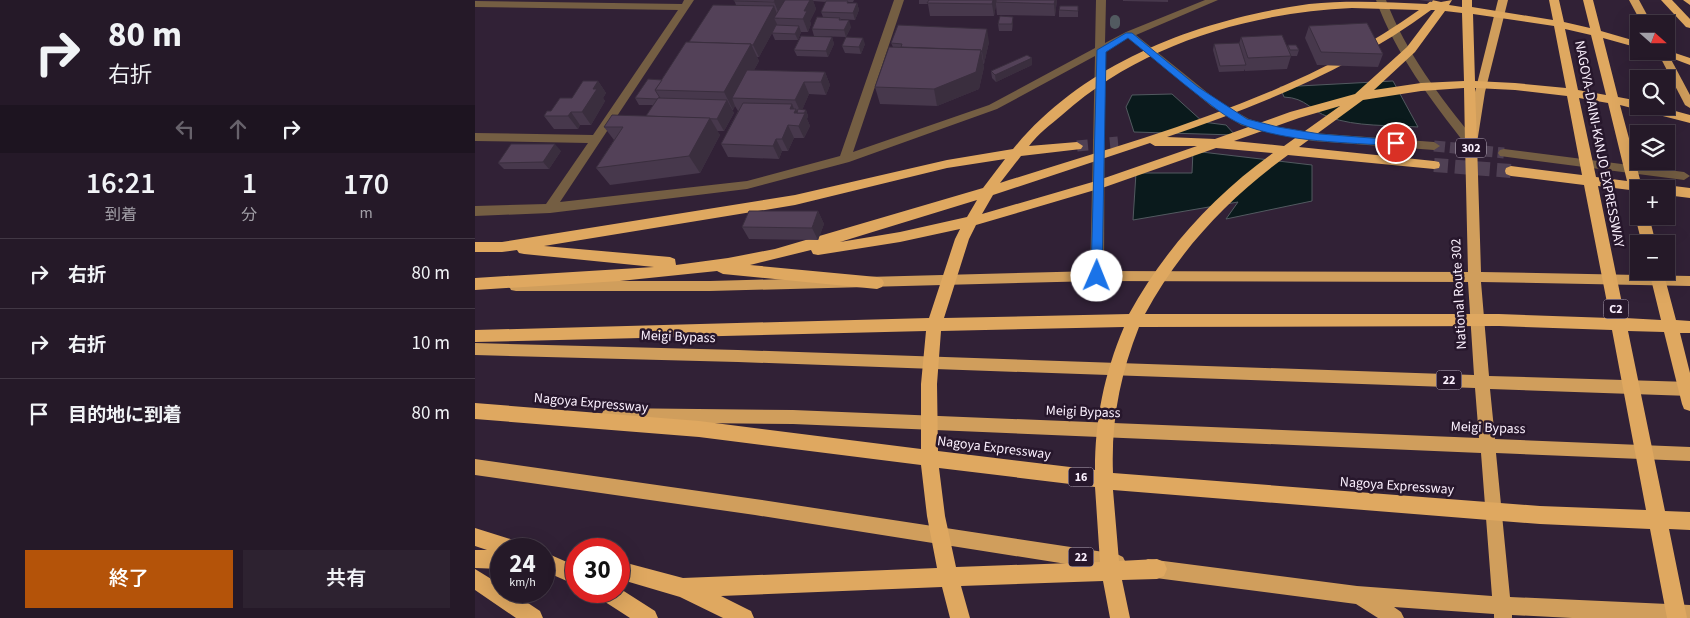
<!DOCTYPE html>
<html lang="ja">
<meta charset="utf-8">
<style>
body{margin:0;font-family:"Source Sans 3","Noto Sans JP",sans-serif;background:#2d2230;color:#f1f3f6;height:100vh;display:flex;flex-direction:column;font-size:19px;white-space:nowrap}
*{box-sizing:border-box;margin:0}
p{font-size:16px;color:#a3a0a8}
.icon{flex:none;width:28px;height:28px;fill:none;stroke:currentColor;stroke-width:2;stroke-linecap:round;stroke-linejoin:round}
.map{position:relative;flex:1;overflow:hidden}
.side{display:flex;flex-direction:column;background:#251928;width:475px}
.side>*{flex:none}
.hud{background:#251928;color:#f1f3f6;overflow:hidden}
.needle{width:32px;rotate:111deg}
.fabs{position:absolute;left:1155px;top:15px;display:grid;gap:10px}
.fabs a{display:grid;place-items:center;width:45px;height:45px;border-radius:0px;background:#251928;box-shadow:0 5px 20px #0002,0 0 0 1px #423845;font-size:25px}
.speed{position:absolute;left:15px;top:538px;display:flex;gap:10px;font-size:25px;font-weight:700;text-align:center}
.speed>*{display:grid;place-content:center;width:65px;height:65px;border-radius:50%;background:#251928;box-shadow:0 5px 20px #0002,0 0 0 1px #423845;line-height:1}
.speed small{font-size:12px;font-weight:400}
.speed .limit{border:8px solid #d22;background:#fff;color:#111}
.pin{position:absolute;display:grid;place-items:center;width:42px;height:42px;color:#fff;margin:-21px;border:2px solid #fff;border-radius:50%;box-shadow:0 1px 5px #0007}
.me{position:absolute;width:55px;margin:-28px;rotate:1deg;stroke-linejoin:round;filter:drop-shadow(0 0 4px #0008)}
.turn{display:flex;align-items:center;gap:18px;height:105px;padding:0 25px;font-size:22px}
.turn .icon{width:65px;height:65px;stroke-width:2.5}
.turn b{display:block;font-size:35px;line-height:42px}
.lanes{display:flex;align-items:center;height:48px;padding:0 25px;background:#0003;justify-content:center;gap:25px;direction:ltr}
.lanes .off{opacity:.35}
.eta{display:flex;justify-content:space-evenly;align-items:center;height:85px;text-align:center}
.eta b{font-size:30px;font-weight:600;line-height:35px}
.cta{display:flex;gap:10px;margin-top:auto;padding:10px 25px}
.cta a{flex:1;height:58px;border-radius:0px;background:#b45309;color:#fff;font-size:20px;font-weight:600;line-height:58px;text-align:center}
.cta a+a{background:#2d2230;color:#f1f3f6}
ul{padding:0;list-style:none}
li{display:flex;align-items:center;gap:15px;height:70px;padding:0 25px;border-top:1px solid #423845}
li div{flex:1}
li b{display:block;font-size:19px}
li em{font-style:normal}
main{display:flex;flex:1;min-height:0}
.map>svg:first-child{display:block}
.water{fill:#0a1a1c;stroke:#525a60}
.lines{fill:none;stroke-linecap:round;stroke-linejoin:round}
.stream{stroke:#525a60;stroke-width:10}
.minor-tunnel{stroke:#4f4054;stroke-width:11;stroke-dasharray:11 5;stroke-linecap:butt}
.motorway-tunnel-far1{stroke:#4f4054;stroke-width:11;stroke-dasharray:11 5.5;stroke-linecap:butt}
.motorway-tunnel{stroke:#4f4054;stroke-width:14;stroke-dasharray:14 7;stroke-linecap:butt}
.minor{fill:#745e43;fill-rule:evenodd}
.trunk{fill:#d09e5c;fill-rule:evenodd}
.motorway{fill:#dfa860;fill-rule:evenodd}
.wall{fill:#47384c}
.shaded-wall{fill:#3a2e3e}
.building{fill:#534158;stroke:#3a2e3e}
.route{fill:#1a73e8;stroke:#114b97}
.labels{text-anchor:middle;dominant-baseline:central;stroke-width:5;stroke-linejoin:round;paint-order:stroke}
.shield{fill:#27172c;stroke:#bbafbf;stroke-width:1}
.shield-label{font-size:12px;font-weight:bold;fill:#fbf0fe}
.street-label{font-size:14px;fill:#fbf0fe;stroke:#27172c}
</style>
<main>
<section class="side">
<div class="hud">
<div class="turn"><svg class="icon" aria-label="right" viewBox="0 0 24 24"><path d="M7 20v-9h11M14 6l5 5-5 5"/></svg><div><b>80 m</b>右折</div></div>
<div class="lanes"><svg class="icon off" aria-label="left" viewBox="0 0 24 24"><path d="M17 20v-9H6M10 6l-5 5 5 5"/></svg><svg class="icon off" aria-label="ahead" viewBox="0 0 24 24"><path d="M12 20V5M6 11l6-6 6 6"/></svg><svg class="icon" aria-label="right" viewBox="0 0 24 24"><path d="M7 20v-9h11M14 6l5 5-5 5"/></svg></div>
</div>
<div class="eta">
<div><b>16:21</b><p>到着</p></div>
<div><b>1</b><p>分</p></div>
<div><b>170</b><p>m</p></div>
</div>
<ul>
<li><svg class="icon" aria-label="right" viewBox="0 0 24 24"><path d="M7 20v-9h11M14 6l5 5-5 5"/></svg><div><b>右折</b></div><em>80 m</em></li>
<li><svg class="icon" aria-label="right" viewBox="0 0 24 24"><path d="M7 20v-9h11M14 6l5 5-5 5"/></svg><div><b>右折</b></div><em>10 m</em></li>
<li><svg class="icon" aria-label="arrive" viewBox="0 0 24 24"><path d="M6 21V4h12l-3 4 3 4H6"/></svg><div><b>目的地に到着</b></div><em>80 m</em></li>
</ul>
<div class="cta"><a>終了</a><a>共有</a></div>
</section>
<div class="map">
<svg width="1215" height="618" viewBox="0 0 1215 618">
<rect width="100%" height="100%" fill="#312136"/>
<g class="water">
<path d="M918,81L943,127C915,125 881,127 854,117C835,111 832,98 809,97L805,87Z"/>
<path d="M697,94L728,122L751,125L760,135L659,132L651,107L657,95Z"/>
<path d="M718,151L837,165V201L751,219L763,202L658,220L661,173H717Z"/>
</g>
<g class="lines">
<path class="stream" d="M640,24V20"/>
<path class="minor-tunnel" d="M959,146L1029,153"/>
<path class="motorway-tunnel-far1" d="M602,146L643,142"/>
<path class="motorway-tunnel" d="M959,165L1036,171"/>
<g class="minor">
<path d="M209,0H219L85,202L272,181L365,156L419,0H429L378,152L514,105L620,48L621,0H631L630,43L651,32L730,0H743L661,35L744,102L774,119L793,125L838,133L959,142L965,146L959,150L838,141L791,132L766,125L736,106L653,38L630,51L629,276L627,280L622,281L617,280L615,276L620,56L522,109L374,162L272,189L75,213L0,216V206L71,204L113,143L0,141V133L118,135L203,10L0,7V1L207,4Z"/>
<path d="M901,0H911C931,53 965,97 1000,140L1002,143L1000,146H992C956,100 921,55 901,0Z"/>
<path d="M1029,149L1209,172L1215,176L1209,180L1025,156L1023,153L1025,150Z"/>
</g>
<g class="trunk">
<path d="M1023,0H1033L1010,92L1002,143L1006,272L1215,276V286L1006,282L1014,376L1215,382V396L1015,389L1020,439L1215,447V461L1021,453L1035,597L1215,605V618H1097L1037,615V618H1019V614L919,607L926,612L929,618H903L881,604L673,577L667,574L664,568L667,562L673,559L882,586L1017,596L1006,453L318,424L134,422L129,420L126,415L129,410L134,408L318,410L1004,438L1000,388L263,362L0,355V343L263,350L999,375L993,282L622,281L235,291H41L36,290L34,286L36,282L41,281H235L622,271L993,272L990,143L1000,92Z"/>
<path d="M1154,0H1164L1177,24H1167Z"/>
<path d="M1191,50L1215,95V108L1210,105L1182,51Z"/>
<path d="M0,459L280,499L642,554L648,557L651,563L648,569L642,572L280,515L0,475Z"/>
</g>
<g class="motorway">
<path d="M957,0L966,2L977,0L974,5L987,7V0H997V7L1078,20L1074,0H1084L1089,22L1115,28L1108,0H1118L1126,31L1164,42V48L1128,38L1143,97L1164,101V106H1182L1215,115V123L1145,105L1166,183L1180,184L1186,188L1191,185L1215,188V198L1191,195V189H1164V207L1159,205L1155,190L1123,186L1150,318L1186,320L1174,271H1188L1201,320L1215,321V333H1205L1215,373V411L1209,409L1207,404L1189,332L1153,331L1190,511L1215,512V530L1194,529L1212,618H1192L1175,529L1065,524L638,490L644,561L682,559L689,562L692,569L689,576L682,579L647,580L655,618H635L628,581L486,586L495,618H475L467,587L246,596L276,611L279,618H248L205,597L144,579V561L208,578L462,568L452,516L446,465L224,437L0,419V403L224,421L446,449V384L451,331L0,342V330L454,318L480,239L485,229L425,242L343,255L338,254L336,250L275,265L402,277L407,279L409,283L407,287L402,289L248,274L242,271L145,281L0,290V278L179,267L49,254L44,253L42,250L27,252H0V242H27L320,195L472,160L538,149C610,61 725,19 834,4C873,0 913,2 952,4ZM877,8L944,10C822,98 667,138 525,183L546,156L606,149L608,146L602,142L554,146C563,134 575,125 587,115C666,44 773,13 877,8ZM956,10H960L932,47L880,94L815,112L740,139L692,137C786,105 876,69 956,10ZM970,11L987,13L989,81L946,83L899,90L940,52ZM998,14L1079,26L1091,88L1040,83L1000,81ZM1090,29L1116,35L1131,95L1103,90ZM989,88L990,143L996,147L1002,143L1000,88L1040,90L1092,96L1107,175L1036,166L1031,168L1030,171L1031,174L1036,176L1109,185L1135,318L1024,314H670C705,249 754,198 813,155L959,169L964,168L965,165L964,162L959,161L824,147L888,100L946,91ZM1104,98L1133,103L1152,181L1121,177ZM865,106L809,146L759,141L824,118ZM675,143L680,146H722L621,181L507,214L518,195ZM741,148L798,153C738,196 690,249 654,314L469,318L494,239L501,225L630,187ZM530,159L508,188L300,249L253,258L201,265L200,259L195,257L69,246L320,205L472,168ZM502,200L492,217L425,232L365,242ZM1024,326L1137,330L1171,510L1065,506L638,473C636,421 645,375 664,327ZM649,327C629,374 620,420 620,470L463,451L462,384L466,331ZM464,468L620,487L625,562L481,567L470,516Z"/>
<path d="M1186,0H1197L1215,19V28L1211,27Z"/>
<path d="M1208,0H1215V5Z"/>
<path d="M1191,50L1215,58V65L1178,51Z"/>
<path d="M1162,212H1164V216H1174L1181,244H1167L1160,216Z"/>
<path d="M0,528L45,542L47,549H26V569L0,568V550H12L0,546Z"/>
<path d="M69,552L101,566V585L69,571Z"/>
<path d="M0,569L26,585V591H35L65,611L68,618H41L0,590Z"/>
<path d="M144,588L180,611L183,618H155L124,598L121,591H144Z"/>
</g>
</g>
<g class="wall">
<path d="M259,0H379L378,2H373V3H382L384,10L380,20L365,19L376,27L371,37L339,36L337,29L348,17L346,12L351,2L338,1L341,9L335,21L336,24L333,32H326L323,40H300L297,33L302,25V24L284,57H282L284,61L279,70L350,72L355,85L351,95L334,94L327,110H331L333,116L332,119L335,126L329,138H319L313,151H307L304,159L253,157L246,144L263,111L260,106L258,110H257L259,113L249,131H242L245,135L225,173L135,185L121,168L139,140L129,127L171,116L178,105H164L160,98L187,80L214,42L261,5Z"/>
<path d="M442,0H582L580,16L522,15L521,5L519,16H455L453,4H444V0Z"/>
<path d="M648,0H693V2L648,1Z"/>
<path d="M944,0H958L957,2Z"/>
<path d="M603,6V17H584V10Z"/>
<path d="M538,23L537,31H524L523,24Z"/>
<path d="M834,26L908,54L903,67L842,65L830,38Z"/>
<path d="M357,37L359,44L353,57L322,56L319,50Z"/>
<path d="M766,37L812,47L813,45L824,50L822,56H816L812,69L770,71V69L769,71L744,72L738,50L739,44H764Z"/>
<path d="M514,42L509,64H508L509,67L504,89L462,106L405,104L400,87L418,47L416,43Z"/>
<path d="M390,44L386,54L370,53L367,46Z"/>
<path d="M557,65L521,82L517,78L516,71Z"/>
<path d="M123,81L131,93L128,98L130,101L116,125H105L103,129H79L69,116Z"/>
<path d="M86,151L74,169H29L23,163Z"/>
<path d="M343,211L349,224L343,240L274,239L267,227Z"/>
</g>
<g class="shaded-wall">
<path d="M300,0H312L304,14L299,2Z"/>
<path d="M335,0H338L341,9L335,21L336,24L333,32L328,19L329,11Z"/>
<path d="M518,0H521V5L519,16L517,4Z"/>
<path d="M580,0H582L580,16L579,4Z"/>
<path d="M382,3L384,10L380,20L378,13Z"/>
<path d="M299,6L304,19L299,18L302,24L284,57L278,45Z"/>
<path d="M538,17V23L537,31V24Z"/>
<path d="M374,20L376,27L371,37L369,30Z"/>
<path d="M324,26L326,32L323,40L320,34Z"/>
<path d="M512,29L514,42L509,64L507,52Z"/>
<path d="M357,37L359,44L353,57L351,51Z"/>
<path d="M388,38L390,44L386,54L384,47Z"/>
<path d="M276,44L284,61L264,98H257L260,106L258,110L249,92Z"/>
<path d="M506,50L509,67L504,89L462,106L459,89Z"/>
<path d="M557,58V65L521,82L520,75Z"/>
<path d="M350,72L355,85L351,95L346,82Z"/>
<path d="M123,81L131,93L128,98L130,101L116,125L107,112L118,89Z"/>
<path d="M329,82L334,94L326,113L320,100Z"/>
<path d="M252,100L259,113L249,131L242,119Z"/>
<path d="M317,104L320,111L321,109L326,121L331,110L333,116L332,119L335,126L329,138L315,109Z"/>
<path d="M96,112L105,125L103,129L93,116Z"/>
<path d="M235,118L245,135L225,173L214,156Z"/>
<path d="M313,125L319,138L313,151L307,139Z"/>
<path d="M301,139L307,151L304,159L298,146Z"/>
<path d="M80,144L86,151L74,169L68,162Z"/>
<path d="M343,211L349,224L343,240L337,228Z"/>
</g>
<g class="building">
<path d="M259,0H300L299,2L259,1Z"/>
<path d="M310,0H335L329,11H332L328,19L299,18Z"/>
<path d="M454,0H518L517,4L452,3Z"/>
<path d="M521,0H580L579,4L521,2Z"/>
<path d="M351,1H373L372,3H382L378,13L346,12Z"/>
<path d="M238,5L299,6L278,45H276V44L214,42Z"/>
<path d="M585,6H603V11L584,10Z"/>
<path d="M525,16L538,17L537,24H523Z"/>
<path d="M342,17L365,18L364,20H374L369,30L337,29Z"/>
<path d="M892,23L908,54L846,52L834,26Z"/>
<path d="M301,25L324,26L320,34L297,33Z"/>
<path d="M423,25L512,29L507,52L506,51V50L426,47L427,44L416,43Z"/>
<path d="M807,35L816,56L773,58L766,37Z"/>
<path d="M326,36L357,37L351,51L319,50Z"/>
<path d="M371,37L388,38L384,47L367,46Z"/>
<path d="M211,42L276,44L249,92L180,90Z"/>
<path d="M764,43L771,65L745,66L739,44Z"/>
<path d="M813,45H821L824,50H815Z"/>
<path d="M414,47L506,50L501,72L459,89L400,87Z"/>
<path d="M552,55L557,58L520,75L516,71Z"/>
<path d="M272,70L350,72L346,82H329L320,100L257,98Z"/>
<path d="M173,79L187,80L180,90L185,98H183L182,99L160,98Z"/>
<path d="M108,81H123L118,89H122L107,112H96L93,116H69L72,111H76L85,98H97Z"/>
<path d="M183,98L252,100L242,119L171,116Z"/>
<path d="M268,103L317,104L315,109H321L319,113H330L324,126L313,125L307,139H301L298,146L246,144Z"/>
<path d="M323,109L331,110L329,113H322Z"/>
<path d="M137,115L235,118L214,156L121,168L148,127H129Z"/>
<path d="M36,144H80L68,162L23,163Z"/>
<path d="M274,211H343L337,228L267,227Z"/>
</g>
<path class="route" d="M651,33H657L723,87L772,119L803,127L845,134L921,140L926,143L921,146C871,142 814,143 766,124C752,118 739,107 728,99C702,79 678,58 653,38L631,52L627,276L622,280L618,279L616,276L622,50Z"/>
<g class="labels">
<g class="shield">
<rect x="981" y="138.5" width="30" height="19" rx="4"/>
<rect x="1128.5" y="299.5" width="25" height="19" rx="4"/>
<rect x="961.5" y="370.5" width="25" height="19" rx="4"/>
<rect x="593.5" y="467.5" width="25" height="19" rx="4"/>
<rect x="593.5" y="547.5" width="25" height="19" rx="4"/>
</g>
<g class="shield-label">
<text x="996" y="148">302</text>
<text x="1141" y="309">C2</text>
<text x="974" y="380">22</text>
<text x="606" y="477">16</text>
<text x="606" y="557">22</text>
</g>
<g class="street-label">
<text transform="translate(1124 144) rotate(79)">NAGOYA-DAINI-KANJO EXPRESSWAY</text>
<text transform="translate(984 294) rotate(-93)">National Route 302</text>
<text transform="translate(203 337) rotate(2)">Meigi Bypass</text>
<text transform="translate(116 403) rotate(5)">Nagoya Expressway</text>
<text transform="translate(608 412) rotate(2)">Meigi Bypass</text>
<text transform="translate(1013 428) rotate(2)">Meigi Bypass</text>
<text transform="translate(519 448) rotate(7)">Nagoya Expressway</text>
<text transform="translate(922 486) rotate(4)">Nagoya Expressway</text>
</g>
</g>
</svg>
<div class="fabs">
<a><svg class="needle" viewBox="-14 -14 28 28"><path d="M0-13l5 13h-10z" fill="#e53935"/><path d="M0 13l5-13h-10z" fill="#a3a0a8"/></svg></a>
<a><svg class="icon" aria-label="search" viewBox="0 0 24 24"><circle cx="10" cy="10" r="6"/><path d="M15 15l6 6"/></svg></a>
<a><svg class="icon" aria-label="layers" viewBox="0 0 24 24"><path d="M12 4l9 5-9 5-9-5zM3 14l9 5 9-5"/></svg></a>
<a>+</a>
<a>−</a>
</div>
<div class="speed"><div>24<small>km/h</small></div><div class="limit">30</div></div>
<div class="pin" style="left:921px;top:143px;background:#d93025"><svg class="icon" aria-label="arrive" viewBox="0 0 24 24"><path d="M6 21V4h12l-3 4 3 4H6"/></svg></div>
<svg class="me" style="left:622px;top:276px" viewBox="-20 -20 40 40"><circle r="19" fill="#fff"/><path d="M0-13L10 11 0 6-10 11z" fill="#1a73e8"/></svg>
</div>
</main>
